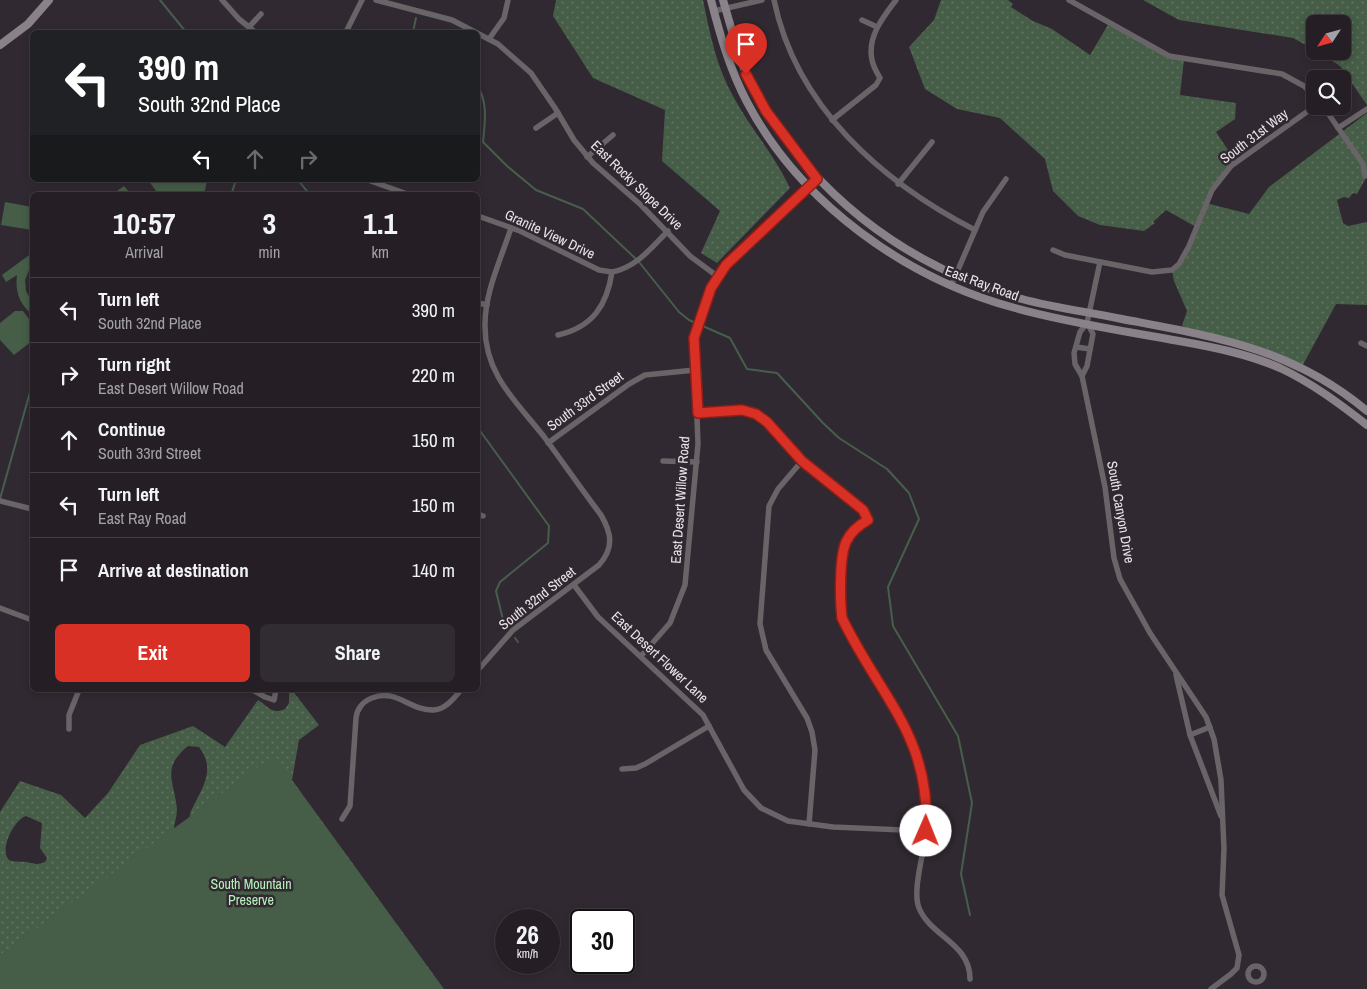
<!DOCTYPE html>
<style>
body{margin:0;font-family:"Archivo Narrow",sans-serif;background:#312c32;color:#f1f3f6;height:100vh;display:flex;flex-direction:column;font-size:19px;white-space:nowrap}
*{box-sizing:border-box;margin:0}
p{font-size:16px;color:#a3a2a7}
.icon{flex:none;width:28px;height:28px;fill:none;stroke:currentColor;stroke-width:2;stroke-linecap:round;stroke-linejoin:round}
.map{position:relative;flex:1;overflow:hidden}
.drawer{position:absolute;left:30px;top:192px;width:450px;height:500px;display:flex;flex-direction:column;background:#251f25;border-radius:8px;box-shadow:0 2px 8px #0003,0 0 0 1px #423d42}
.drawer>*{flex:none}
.banner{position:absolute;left:30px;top:30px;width:450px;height:152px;border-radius:8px;box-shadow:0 2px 8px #0003,0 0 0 1px #423d42;background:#202124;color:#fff;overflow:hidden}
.needle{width:32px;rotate:234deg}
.controls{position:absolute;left:1306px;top:15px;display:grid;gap:10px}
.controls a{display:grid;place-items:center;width:45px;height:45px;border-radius:8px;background:#251f25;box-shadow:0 2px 8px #0003,0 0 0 1px #423d42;font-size:25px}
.speed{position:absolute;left:495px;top:909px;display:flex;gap:10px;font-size:25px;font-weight:700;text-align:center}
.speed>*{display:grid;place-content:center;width:65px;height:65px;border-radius:50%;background:#251f25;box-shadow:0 2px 8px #0003,0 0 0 1px #423d42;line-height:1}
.speed small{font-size:12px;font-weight:400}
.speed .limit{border:2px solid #111;border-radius:8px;background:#fff;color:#111}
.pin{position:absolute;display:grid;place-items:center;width:42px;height:42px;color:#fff;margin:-51px -21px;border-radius:50% 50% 50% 0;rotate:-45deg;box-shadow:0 0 5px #0007}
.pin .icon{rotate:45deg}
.me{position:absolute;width:55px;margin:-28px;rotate:1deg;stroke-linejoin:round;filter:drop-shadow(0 0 4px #0008)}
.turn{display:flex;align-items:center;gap:18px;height:105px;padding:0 25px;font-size:22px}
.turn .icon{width:65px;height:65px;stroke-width:2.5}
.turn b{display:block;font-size:35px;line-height:42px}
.lanes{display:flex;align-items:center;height:48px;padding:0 25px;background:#0003;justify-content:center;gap:25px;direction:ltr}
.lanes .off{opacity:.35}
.eta{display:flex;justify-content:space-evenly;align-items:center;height:85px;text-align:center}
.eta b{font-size:30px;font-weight:700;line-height:35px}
.cta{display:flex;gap:10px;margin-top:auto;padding:10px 25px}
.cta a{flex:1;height:58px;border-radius:8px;background:#d93025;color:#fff;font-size:20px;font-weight:700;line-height:58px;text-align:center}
.cta a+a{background:#312c32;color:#f1f3f6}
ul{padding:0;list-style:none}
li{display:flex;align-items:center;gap:15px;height:65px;padding:0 25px;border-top:1px solid #423d42}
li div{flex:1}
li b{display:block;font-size:19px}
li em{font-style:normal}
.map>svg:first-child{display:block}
.grass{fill:url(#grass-dots);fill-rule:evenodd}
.park{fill:#465d47}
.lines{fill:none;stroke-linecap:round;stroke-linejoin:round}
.stream{stroke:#475e4b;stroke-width:2}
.street{stroke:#686468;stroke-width:5.5}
.secondary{stroke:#898389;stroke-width:8}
.route-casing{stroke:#8d1f18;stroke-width:12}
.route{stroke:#d93025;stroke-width:9}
.labels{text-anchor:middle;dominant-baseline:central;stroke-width:5;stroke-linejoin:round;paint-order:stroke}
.street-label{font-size:14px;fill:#eae4e9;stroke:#312931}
.park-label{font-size:14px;fill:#b6f2ba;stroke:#312931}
</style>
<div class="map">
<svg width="1367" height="989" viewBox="0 0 1367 989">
<defs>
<pattern id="grass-dots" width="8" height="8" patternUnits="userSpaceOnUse" patternTransform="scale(1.25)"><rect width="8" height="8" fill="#465d47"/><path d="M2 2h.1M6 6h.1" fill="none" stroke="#617462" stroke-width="1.8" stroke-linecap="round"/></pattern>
</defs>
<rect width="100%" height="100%" fill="#312931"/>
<g class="grass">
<path d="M556,0H703C710,33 716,66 733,96C750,128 774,154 790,188L717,263L701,253L720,211L662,161L665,110L593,78L553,16Z"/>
<path d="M941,0H1008L1013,4L1011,7L1033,21L1052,29L1090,55L1109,23L1154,49L1184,59L1180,95L1236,103L1235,119L1216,132L1236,162L1231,166L1206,203L1249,214L1269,187L1367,113V176L1357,194L1353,193L1349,198L1344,197L1337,200L1343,223L1348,226L1367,222V305L1336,304L1299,372L1263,355L1182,326L1187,311L1174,281L1172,270L1179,264L1196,227L1166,210L1153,222L1155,223L1144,231L1100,225L1078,216L1053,191L1045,159L1000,118L957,109L925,89L909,47L934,20Z"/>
<path d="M1143,0H1367V105L1340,66L1317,51H1342V24H1315V50L1293,38L1179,20Z"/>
<path d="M289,690H292L319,725L299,740L292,780L444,989H0V812L20,781L61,795L85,818L108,793L140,745L193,726L225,747L258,700C269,707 272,715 285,709L289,703ZM188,746L199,747C216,769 203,787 192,809C189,814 189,822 188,828L174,833C173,825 177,818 177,810C175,782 160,769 188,746ZM26,816L42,823L40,848L47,858L45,862C38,865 34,864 27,862C21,861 12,863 8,859C0,848 14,820 26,816Z"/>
</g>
<g class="park">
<path d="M148,180H207L204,195H159Z"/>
<path d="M124,186L129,192L140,195H111Z"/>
<path d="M5,202L32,207V230L1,225Z"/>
<path d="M32,253V263L25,280L26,291L32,302V314C19,304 15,291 17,275L6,282L2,275Z"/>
<path d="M15,311H23L32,323V341L14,355L0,340V323Z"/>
<path d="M273,756L443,989H0V955Z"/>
</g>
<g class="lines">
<g class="stream">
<path d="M160,0L186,32"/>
<path d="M413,32L416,18"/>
<path d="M478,86C488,105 485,121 483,142L507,166L536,190L583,209L636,259"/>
<path d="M298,180L310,195"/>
<path d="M231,195L236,180"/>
<path d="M639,262L679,312L689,320L730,338L747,369L777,373L823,423L839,438L887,469L909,493L919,519L888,587L893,626L958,736L972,803L961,874L970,915"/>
<path d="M478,428L549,526L548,543L500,582L496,591L503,620"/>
<path d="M0,499L32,385"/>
<path d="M515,638L518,642"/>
</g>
<g class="street">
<path d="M222,0L239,19L255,32"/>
<path d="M376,0L452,20L498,44L531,73L555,108L574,140L593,163L641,205L690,256L717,276"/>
<path d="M774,0C796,107 882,182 975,230"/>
<path d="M1069,0L1169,56L1282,74L1304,86L1315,97"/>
<path d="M714,11L762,0"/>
<path d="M862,20L877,27"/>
<path d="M249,27L261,14"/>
<path d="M346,32L362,0"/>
<path d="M489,39L504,18L508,0"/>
<path d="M1323,106L1363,164L1365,176"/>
<path d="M832,120L876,85L880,78C877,73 873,66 872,60C867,37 883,17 896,0"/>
<path d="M536,128L558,113"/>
<path d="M1338,128L1367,109"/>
<path d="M587,157L613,135"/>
<path d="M368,180L410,195"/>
<path d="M898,184L932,142"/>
<path d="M468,195L469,194"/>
<path d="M478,216L520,231L599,270L612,272"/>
<path d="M1053,250L1065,255L1152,272L1172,270L1179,264L1189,246L1212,190L1231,166L1315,106"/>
<path d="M1100,262L1087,323L1080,332L1074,353L1075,364L1082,376L1105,487L1114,558L1120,579L1150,633L1206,717L1214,739L1221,780L1224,849L1222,895L1239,955L1237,968L1231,974L1211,989"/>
<path d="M951,286L983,212L1006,179"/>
<path d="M478,303L487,305"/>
<path d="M558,335C593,327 607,305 612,272C636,268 652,247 668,231"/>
<path d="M1361,343L1367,346"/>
<path d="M1076,347L1090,349"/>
<path d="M1082,376L1087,366L1093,334L1088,324"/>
<path d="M698,413L742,410L756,414L767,422L802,461L863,510L868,520C859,525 850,533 846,542C839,558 840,601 842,618C868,670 912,717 923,776C927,794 928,814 926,833C924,852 912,891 919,908C931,937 970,943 970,979"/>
<path d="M548,443L629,384L645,375L695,370"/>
<path d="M663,461L697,462"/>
<path d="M802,461L778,489L769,506L760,624L766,650L807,718L812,732L815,750L809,824"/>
<path d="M0,501L32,509"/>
<path d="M478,514L483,516"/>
<path d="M574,585L598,617L703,715L744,790L761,808L788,821L833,827L926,831"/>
<path d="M0,608L32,620"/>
<path d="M641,656L670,623L685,585L698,444L694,338L711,288L727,265L817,179"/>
<path d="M478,670L513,630L599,565C614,548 612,534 601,515C582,490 564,464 545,438C518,403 485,376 485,327C484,294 501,259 511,228"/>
<path d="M1176,675L1190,735L1221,816"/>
<path d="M107,690H121"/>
<path d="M253,690L265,697L274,700L276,690"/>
<path d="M69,729V715L79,690"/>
<path d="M1190,735L1210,727"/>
<path d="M622,769L636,768L645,764L709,726"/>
<path d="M342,819L350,806L356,718C357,709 363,701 372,698C396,688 410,711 434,710C446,709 454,698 461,690"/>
<circle cx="1256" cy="974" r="8"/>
</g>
<g class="secondary">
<path d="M711,0C720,35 730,70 747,102C800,203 906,279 1015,308C1069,323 1125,331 1179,341C1213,347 1248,354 1280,368C1312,383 1340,404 1367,425"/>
<path d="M723,0C732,30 739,60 753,89C762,107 774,124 786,140C845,219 928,273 1022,299C1055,308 1089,312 1122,319C1216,337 1292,348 1367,411"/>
<path d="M0,45L28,24L49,0"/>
</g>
</g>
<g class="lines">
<g class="route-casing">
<path id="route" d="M746,74L766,111L817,179L726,265L711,288L694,338L698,413L742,410L756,414L767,422L802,461L863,510L868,520C859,525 850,533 846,542C839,558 840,601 842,618C880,697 931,736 926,831"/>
</g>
<use href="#route" class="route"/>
</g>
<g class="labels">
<g class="street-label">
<text transform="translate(1254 136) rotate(-37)">South 31st Way</text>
<text transform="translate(637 185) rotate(44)">East Rocky Slope Drive</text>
<text transform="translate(550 234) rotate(25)">Granite View Drive</text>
<text transform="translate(982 283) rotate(20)">East Ray Road</text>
<text transform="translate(585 401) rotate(-36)">South 33rd Street</text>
<text transform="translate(680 500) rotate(-86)">East Desert Willow Road</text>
<text transform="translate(1121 512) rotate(80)">South Canyon Drive</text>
<text transform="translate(537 598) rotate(-38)">South 32nd Street</text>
<text transform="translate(660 657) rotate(43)">East Desert Flower Lane</text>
</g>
<g class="park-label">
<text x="251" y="884">South Mountain<tspan x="251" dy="16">Preserve</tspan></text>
</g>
</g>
</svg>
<div class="controls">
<a><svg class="needle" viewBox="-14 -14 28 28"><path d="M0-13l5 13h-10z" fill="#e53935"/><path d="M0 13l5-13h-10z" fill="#a3a2a7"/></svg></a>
<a><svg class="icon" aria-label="search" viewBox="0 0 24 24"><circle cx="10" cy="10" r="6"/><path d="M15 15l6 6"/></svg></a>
</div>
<div class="speed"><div>26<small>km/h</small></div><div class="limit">30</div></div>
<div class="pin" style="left:746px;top:74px;background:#d93025"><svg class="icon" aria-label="arrive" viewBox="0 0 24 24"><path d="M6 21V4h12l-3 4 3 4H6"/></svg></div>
<svg class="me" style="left:926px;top:831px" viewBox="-20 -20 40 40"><circle r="19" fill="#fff"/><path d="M0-13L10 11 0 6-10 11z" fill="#d93025"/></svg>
<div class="banner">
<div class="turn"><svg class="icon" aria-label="left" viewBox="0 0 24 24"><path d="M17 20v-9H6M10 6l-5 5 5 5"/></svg><div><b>390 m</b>South 32nd Place</div></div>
<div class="lanes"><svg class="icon" aria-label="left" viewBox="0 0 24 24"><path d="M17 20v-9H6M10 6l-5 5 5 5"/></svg><svg class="icon off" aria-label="ahead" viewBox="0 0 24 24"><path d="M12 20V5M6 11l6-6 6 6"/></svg><svg class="icon off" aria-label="right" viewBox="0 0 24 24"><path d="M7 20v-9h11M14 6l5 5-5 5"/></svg></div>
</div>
<section class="drawer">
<div class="eta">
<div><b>10:57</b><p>Arrival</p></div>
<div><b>3</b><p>min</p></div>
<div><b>1.1</b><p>km</p></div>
</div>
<ul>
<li><svg class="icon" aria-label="left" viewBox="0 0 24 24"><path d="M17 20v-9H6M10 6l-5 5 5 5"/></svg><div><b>Turn left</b><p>South 32nd Place</p></div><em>390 m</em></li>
<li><svg class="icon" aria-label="right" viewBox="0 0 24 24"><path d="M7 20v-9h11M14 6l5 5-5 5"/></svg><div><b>Turn right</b><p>East Desert Willow Road</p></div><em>220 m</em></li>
<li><svg class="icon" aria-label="ahead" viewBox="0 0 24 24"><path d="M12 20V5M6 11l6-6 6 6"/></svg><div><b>Continue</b><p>South 33rd Street</p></div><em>150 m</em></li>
<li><svg class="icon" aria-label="left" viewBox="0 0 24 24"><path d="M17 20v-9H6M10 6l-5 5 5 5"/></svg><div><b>Turn left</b><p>East Ray Road</p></div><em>150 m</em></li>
<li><svg class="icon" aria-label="arrive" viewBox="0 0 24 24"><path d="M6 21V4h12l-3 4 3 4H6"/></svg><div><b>Arrive at destination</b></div><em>140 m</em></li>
</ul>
<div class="cta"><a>Exit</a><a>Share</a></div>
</section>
</div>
